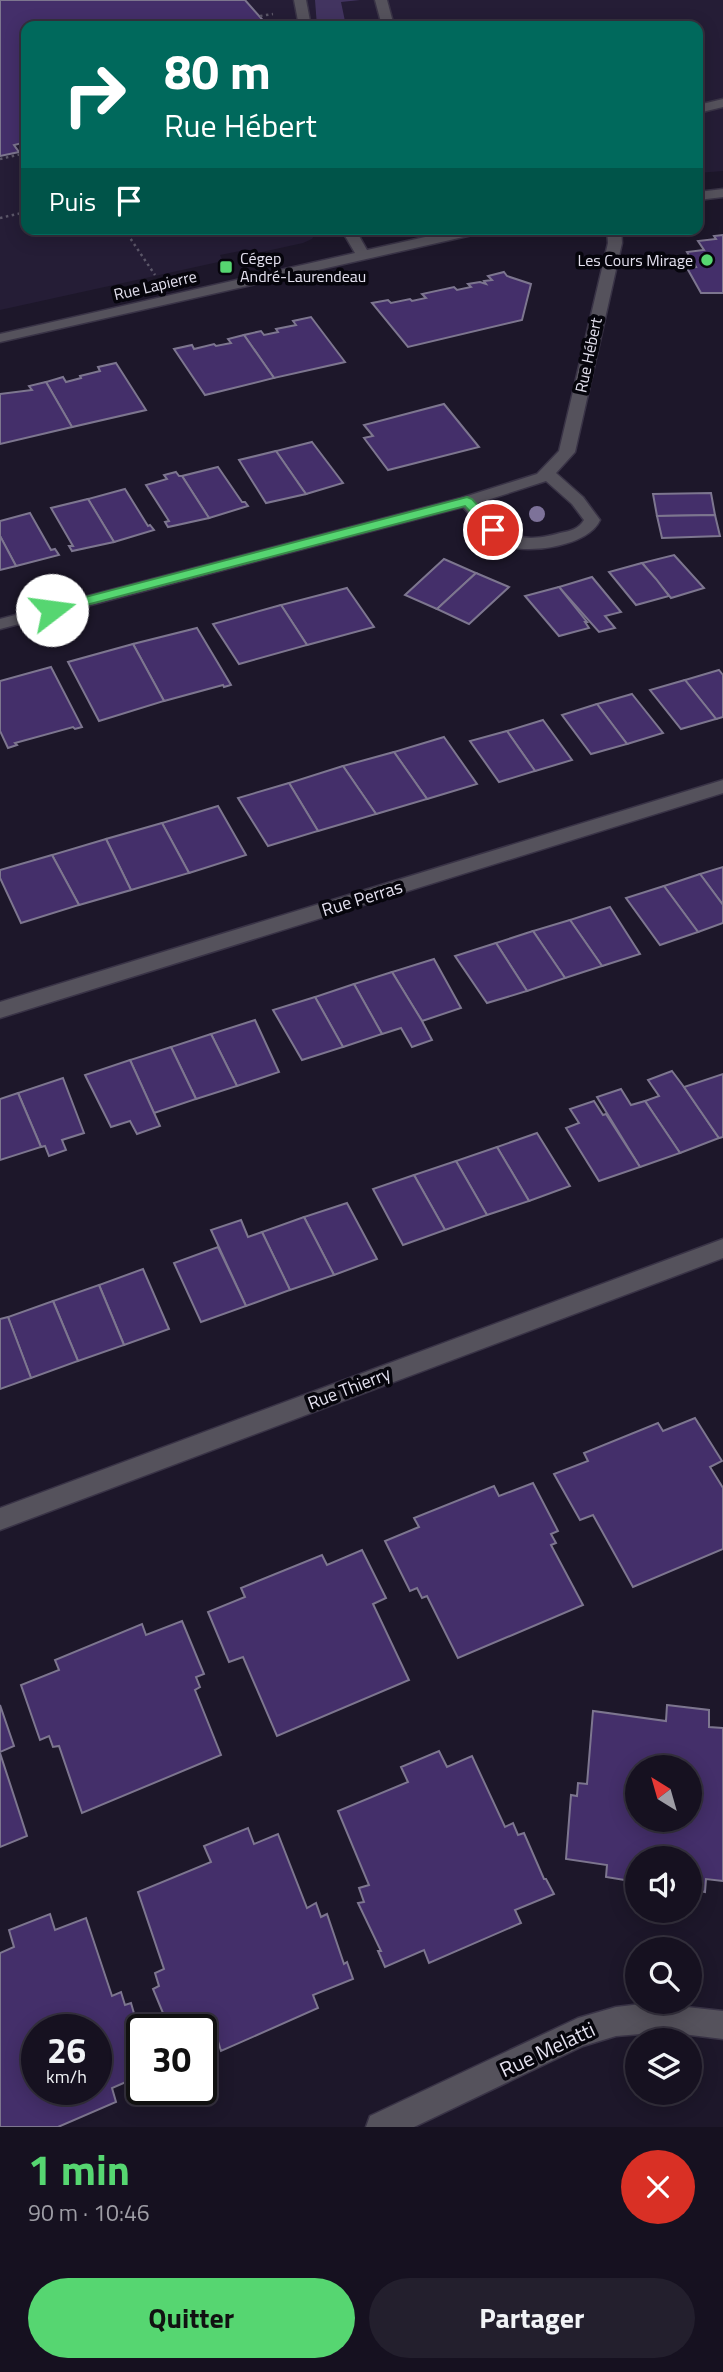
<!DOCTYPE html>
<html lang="fr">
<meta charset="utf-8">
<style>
body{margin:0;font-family:"Titillium Web",sans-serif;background:#231f2d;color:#f1f3f6;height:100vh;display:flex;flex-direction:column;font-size:26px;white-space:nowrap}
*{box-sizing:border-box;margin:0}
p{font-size:23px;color:#9e9da5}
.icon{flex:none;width:38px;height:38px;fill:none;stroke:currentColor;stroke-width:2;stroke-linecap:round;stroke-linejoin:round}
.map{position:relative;height:2127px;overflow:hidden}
.sheet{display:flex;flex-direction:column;background:#161120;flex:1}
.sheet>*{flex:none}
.top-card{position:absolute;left:21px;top:21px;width:682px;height:214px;border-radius:14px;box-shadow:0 4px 18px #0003,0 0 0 2px #35313e;background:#00695c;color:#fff;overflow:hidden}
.needle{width:46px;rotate:323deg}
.fabs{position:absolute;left:625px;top:1755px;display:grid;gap:14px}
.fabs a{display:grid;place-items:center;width:77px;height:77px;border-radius:50%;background:#161120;box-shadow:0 4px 18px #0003,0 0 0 2px #35313e;font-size:35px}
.speed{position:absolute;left:21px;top:2014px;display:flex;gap:14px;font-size:35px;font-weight:700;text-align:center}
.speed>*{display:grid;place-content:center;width:91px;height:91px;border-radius:50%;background:#161120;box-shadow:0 4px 18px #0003,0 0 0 2px #35313e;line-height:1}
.speed small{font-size:18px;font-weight:400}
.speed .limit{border:4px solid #111;border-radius:10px;background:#fff;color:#111}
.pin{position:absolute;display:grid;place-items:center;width:60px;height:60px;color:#fff;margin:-30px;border:4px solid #fff;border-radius:50%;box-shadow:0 2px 7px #0007}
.me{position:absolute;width:77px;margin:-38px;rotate:75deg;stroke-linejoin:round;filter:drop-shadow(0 0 5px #0008)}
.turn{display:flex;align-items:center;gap:24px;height:147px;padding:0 28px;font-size:32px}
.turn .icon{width:91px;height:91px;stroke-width:2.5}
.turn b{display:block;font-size:49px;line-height:60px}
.then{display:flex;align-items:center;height:66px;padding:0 28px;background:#0003;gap:14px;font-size:26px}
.round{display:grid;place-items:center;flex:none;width:74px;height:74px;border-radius:37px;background:#231f2d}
.summary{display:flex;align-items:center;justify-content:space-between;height:119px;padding:0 28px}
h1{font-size:42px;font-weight:700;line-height:52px;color:#56d671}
.cta{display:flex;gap:14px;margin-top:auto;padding:14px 28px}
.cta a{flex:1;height:80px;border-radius:42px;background:#56d671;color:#111;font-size:28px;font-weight:700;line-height:80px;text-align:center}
.cta a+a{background:#231f2d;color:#f1f3f6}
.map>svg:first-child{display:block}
.built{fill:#251d36}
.green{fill:#423460}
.building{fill:#442f6a;stroke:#7d768f;stroke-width:2;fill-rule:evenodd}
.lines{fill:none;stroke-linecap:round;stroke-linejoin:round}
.minor-casing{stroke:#393346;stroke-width:3}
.path{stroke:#5c5769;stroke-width:2.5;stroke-dasharray:2.5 3.5;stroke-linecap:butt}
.minor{fill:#55525c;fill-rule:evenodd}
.tree{fill:#7d7299}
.route{fill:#56d671;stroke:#388b49;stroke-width:2}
.poi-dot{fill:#56d671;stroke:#06050c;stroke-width:2.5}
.labels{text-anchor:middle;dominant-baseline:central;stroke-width:7;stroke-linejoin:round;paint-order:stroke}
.far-poi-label{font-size:16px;fill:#e4e1ef;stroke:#06050c;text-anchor:start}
.far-street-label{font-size:16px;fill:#e4e1ef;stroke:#06050c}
.street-label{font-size:18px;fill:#e4e1ef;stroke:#06050c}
.near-street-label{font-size:21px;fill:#e4e1ef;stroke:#06050c}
</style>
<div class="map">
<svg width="723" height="2127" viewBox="0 0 723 2127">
<rect width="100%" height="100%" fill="#1d172a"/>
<path class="built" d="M0,0H723V171L698,173V26H26V229H335L317,231L312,239L303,243L244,256L240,251L220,255L223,261L0,310Z"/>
<path class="green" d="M315,0H360L341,2L346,26H317Z"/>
<g class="building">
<path d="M0,0H245L268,26H26V142L14,145L19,152L0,156Z"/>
<path d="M723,235V293H701L687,268L696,267L687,252L704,250L698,241L716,239L714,236Z"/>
<path d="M504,272L507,276L531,284L522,320L408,347L372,303L388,300L391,303L410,299L412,301L426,298L422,294L454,287L457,290L471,287L468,284L480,282L486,284L484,281L492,280L488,276Z"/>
<path d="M311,317L345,362L274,378L244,335L261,331L264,335L278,332L276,329L296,325L293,321Z"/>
<path d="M244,335L274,378L205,395L174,349L192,345L194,349L214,344L216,346L231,343L228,339Z"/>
<path d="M116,363L146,410L72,427L46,382L63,377L66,382L81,378L80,376L100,371L98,367Z"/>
<path d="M46,382L72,427L0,444V394L32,390L29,386Z"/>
<path d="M444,404L479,447L388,470L364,438L373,436L364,425Z"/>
<path d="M312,442L343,483L306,494L276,451Z"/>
<path d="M276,451L303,490L306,494L266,503L239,460Z"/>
<path d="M218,467L242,502H245L248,506L209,518L182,476Z"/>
<path d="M176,472L179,476H182L209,518L168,527L165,522L169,521L146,485L167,479L164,475Z"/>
<path d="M125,489L148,526L150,525L154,530L114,542L88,499Z"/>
<path d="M711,493L715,515L657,516L653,494Z"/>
<path d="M88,499L114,542L72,551L69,546H73L51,508Z"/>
<path d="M30,513L51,550L55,549L59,555L16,566L0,536V521Z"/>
<path d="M715,515L720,536L662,538L657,516Z"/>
<path d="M0,536L16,566L0,570Z"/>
<path d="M674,555L704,588L671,598L642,563Z"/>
<path d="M444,559L476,573L437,609L405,595Z"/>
<path d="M642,563L656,579L669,596L636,605L609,572Z"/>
<path d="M476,573L509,587L469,624L437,609Z"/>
<path d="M592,577L621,612L605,616L615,628L599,632L559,587Z"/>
<path d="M559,587L587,622H585L589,628L559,636L525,596Z"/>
<path d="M347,588L374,627L307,645L281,605Z"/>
<path d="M281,605L307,645L239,664L213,624Z"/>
<path d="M197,628L231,685L224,687L223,685L164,701L133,644Z"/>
<path d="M133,644L164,701L99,721L68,662Z"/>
<path d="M51,667L82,727L75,729L73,727L15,743L17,745L8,748L0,731V681Z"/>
<path d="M719,670L723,675V717L716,719L685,680Z"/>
<path d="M685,680L700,699L716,719L681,729L650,690Z"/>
<path d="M632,694L663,733L627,744L597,704Z"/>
<path d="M597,704L627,744L591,754L562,715Z"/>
<path d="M543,720L572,760L535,771L507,731Z"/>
<path d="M507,731L535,771L499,782L470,741Z"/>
<path d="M444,737L477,784L427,799L394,752Z"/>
<path d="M394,752L427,799L376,814L343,766Z"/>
<path d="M343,766L376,814L318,831L289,783Z"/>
<path d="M289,783L318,831L268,846L238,798Z"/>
<path d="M218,806L246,855L189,873L162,823Z"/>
<path d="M162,823L189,873L131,890L106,839Z"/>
<path d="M106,839L131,890L79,905L52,855Z"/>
<path d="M52,855L79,905L21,923L0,878V870Z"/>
<path d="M723,867V905L700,874Z"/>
<path d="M700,874L723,905V923L698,932L664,886Z"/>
<path d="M664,886L698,932L660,945L626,898Z"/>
<path d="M610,907L640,954L602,966L570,920Z"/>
<path d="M570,920L602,966L565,978L533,931Z"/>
<path d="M533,931L565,978L527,991L496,943Z"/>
<path d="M496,943L527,991L487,1003L455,956Z"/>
<path d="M434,959L461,1008L422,1021L392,972Z"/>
<path d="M392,972L422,1021L432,1040L412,1047L401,1028L382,1034L354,984Z"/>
<path d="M354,984L382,1034L343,1047L315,997Z"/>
<path d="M315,997L343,1047L302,1060L273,1010Z"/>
<path d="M255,1020L279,1072L237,1086L211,1034Z"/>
<path d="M211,1034L237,1086L196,1099L171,1047Z"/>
<path d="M171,1047L196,1099L154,1113L130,1060Z"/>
<path d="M130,1060L160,1126L137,1134L130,1121L111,1127L85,1075Z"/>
<path d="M672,1071L684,1087L719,1138L680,1153L645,1101L659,1096L648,1080Z"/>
<path d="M723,1074V1137L719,1138L684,1087Z"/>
<path d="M63,1078L84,1133L62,1140L66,1150L49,1156L45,1146L41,1147L18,1093Z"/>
<path d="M621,1089L631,1105L645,1101L680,1153L640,1167L597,1097Z"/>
<path d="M18,1093L41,1147L0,1160V1099Z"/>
<path d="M594,1101L603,1115L606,1114L640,1167L599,1181L566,1128L579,1123L570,1109Z"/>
<path d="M537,1133L570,1186L529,1201L497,1147Z"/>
<path d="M497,1147L529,1201L487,1215L456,1161Z"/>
<path d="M456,1161L487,1215L445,1230L414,1175Z"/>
<path d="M414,1175L445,1230L403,1245L373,1189Z"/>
<path d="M347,1203L377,1259L334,1275L304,1217Z"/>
<path d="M304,1217L334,1275L290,1290L262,1232Z"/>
<path d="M241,1220L248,1237L262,1232L290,1290L246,1306L211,1230Z"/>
<path d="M218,1247L246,1306L201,1322L174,1263Z"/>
<path d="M143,1269L169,1329L124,1345L99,1285Z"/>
<path d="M99,1285L124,1345L78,1361L53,1301Z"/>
<path d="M53,1301L78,1361L31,1378L8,1317Z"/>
<path d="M8,1317L31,1378L0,1389V1319Z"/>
<path d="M695,1418L722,1461L710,1467L723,1488V1549L633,1587L593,1515L580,1520L554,1474L588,1461L584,1453L658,1423L663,1431Z"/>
<path d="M533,1483L558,1531L551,1534L556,1543L551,1545L583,1605L458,1658L427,1596L422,1598L417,1588L410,1591L385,1541L419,1527L414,1518L494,1486L499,1496Z"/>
<path d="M362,1550L386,1598L373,1604L409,1680L277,1736L243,1657L229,1662L208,1612L245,1597L241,1588L322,1555L327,1565Z"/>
<path d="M182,1621L204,1674L196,1677L200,1687L195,1690L221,1755L82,1813L59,1746L53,1747L49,1736L40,1740L21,1685L59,1670L55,1660L142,1624L146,1635Z"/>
<path d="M0,1705L14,1746L0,1752Z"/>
<path d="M667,1705L709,1710V1727L723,1728V1881L706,1879L705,1892L690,1889V1858H637V1882L606,1877L607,1865L566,1859L571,1795L577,1796L578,1783L587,1784L593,1711L666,1721ZM637,1768H690V1820H637Z"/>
<path d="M439,1751L447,1767L472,1756L505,1827L513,1823L518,1835L524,1833L544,1879H546L554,1894L515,1910L521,1923L429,1963L424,1950L385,1967L378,1951H381L358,1903L364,1902L359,1888L369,1885L338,1811L408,1782L401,1767Z"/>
<path d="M0,1753L27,1836L0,1847Z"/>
<path d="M248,1828L254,1844L278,1834L307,1908L316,1903L321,1917L327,1914L344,1964L347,1962L353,1979L313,1995L318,2008L221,2051L217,2038L201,2044V2030H170L153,1989L159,1986L155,1973L164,1969L138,1892L211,1862L204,1846Z"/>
<path d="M50,1914L55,1930L86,1918L112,1996L121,1992L125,2005L131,2003L142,2041V2075L112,2088L116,2102L58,2127H0V1953L14,1947L9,1930ZM37,2030H96V2090H37Z"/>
</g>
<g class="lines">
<g class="minor-casing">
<g id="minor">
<path d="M294,0H306L311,26H299Z"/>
<path d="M375,0H387L394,26H382Z"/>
<path d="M723,99V107L698,113V105Z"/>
<path d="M723,189V197L698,200V192Z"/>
<path d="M341,229H355L367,250L461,229H488L481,233L0,342V334L355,253Z"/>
<path d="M607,229H621L622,243L575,452L556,473L583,497L600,520C589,546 528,555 504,545C487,538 475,520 463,507L0,629V619L461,498L537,474L559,451L608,243ZM546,481L572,504L584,520C579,529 570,531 560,533C517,545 506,535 478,503Z"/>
<path d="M723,780V793L0,1018V1002Z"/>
<path d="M723,1239V1258L0,1530V1508Z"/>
<path d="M650,2003L723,2011V2039L666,2032L616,2036L583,2046L414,2127H366L370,2116L578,2018L616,2007Z"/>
</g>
</g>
<g class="path">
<path d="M260,16L273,14"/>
<path d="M0,159L26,153"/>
<path d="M0,218L26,212"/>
<path d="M124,229L155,275"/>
</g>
<use href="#minor" class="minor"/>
</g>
<circle class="tree" cx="537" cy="514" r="8"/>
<path class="route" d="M467,497L472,499L497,527V532H489L465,506L52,614L45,610L47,607Z"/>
<g class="poi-dot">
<circle cx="707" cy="260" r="7"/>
<rect x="219" y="260" width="14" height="14" rx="3.5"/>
</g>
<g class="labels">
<g class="far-poi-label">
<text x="240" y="258">Cégep<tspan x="240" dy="18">André-Laurendeau</tspan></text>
<text x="693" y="260" text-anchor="end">Les Cours Mirage</text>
</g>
<g class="far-street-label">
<text transform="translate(155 285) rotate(-13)">Rue Lapierre</text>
<text transform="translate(588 355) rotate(-78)">Rue Hébert</text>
</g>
<g class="street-label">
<text transform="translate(362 898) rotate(-17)">Rue Perras</text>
<text transform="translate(349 1388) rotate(-21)">Rue Thierry</text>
</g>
<g class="near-street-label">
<text transform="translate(547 2049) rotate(-25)">Rue Melatti</text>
</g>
</g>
</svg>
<div class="fabs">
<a><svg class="needle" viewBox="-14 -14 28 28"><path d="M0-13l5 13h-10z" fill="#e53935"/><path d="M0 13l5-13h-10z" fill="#9e9da5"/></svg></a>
<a><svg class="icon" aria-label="sound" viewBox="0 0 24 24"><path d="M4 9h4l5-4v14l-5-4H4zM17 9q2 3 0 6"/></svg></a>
<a><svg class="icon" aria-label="search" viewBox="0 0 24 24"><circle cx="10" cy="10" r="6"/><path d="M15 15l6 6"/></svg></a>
<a><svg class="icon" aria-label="layers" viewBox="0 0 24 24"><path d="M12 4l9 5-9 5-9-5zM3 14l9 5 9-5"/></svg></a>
</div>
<div class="speed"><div>26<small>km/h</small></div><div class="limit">30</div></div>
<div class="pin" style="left:493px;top:530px;background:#d93025"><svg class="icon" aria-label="arrive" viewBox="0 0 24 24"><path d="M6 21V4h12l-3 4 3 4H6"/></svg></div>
<svg class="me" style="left:52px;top:610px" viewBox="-20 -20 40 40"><circle r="19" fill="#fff"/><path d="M0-13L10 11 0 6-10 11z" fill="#56d671"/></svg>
<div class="top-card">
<div class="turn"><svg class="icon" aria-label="right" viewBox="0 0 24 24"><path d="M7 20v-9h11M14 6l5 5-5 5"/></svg><div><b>80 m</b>Rue Hébert</div></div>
<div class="then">Puis<svg class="icon" aria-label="arrive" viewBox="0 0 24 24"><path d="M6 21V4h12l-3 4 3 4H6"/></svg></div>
</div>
</div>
<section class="sheet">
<div class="summary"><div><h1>1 min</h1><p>90 m · 10:46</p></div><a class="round" style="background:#d93025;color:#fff"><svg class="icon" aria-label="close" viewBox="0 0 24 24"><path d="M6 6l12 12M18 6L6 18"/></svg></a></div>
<div class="cta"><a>Quitter</a><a>Partager</a></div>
</section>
